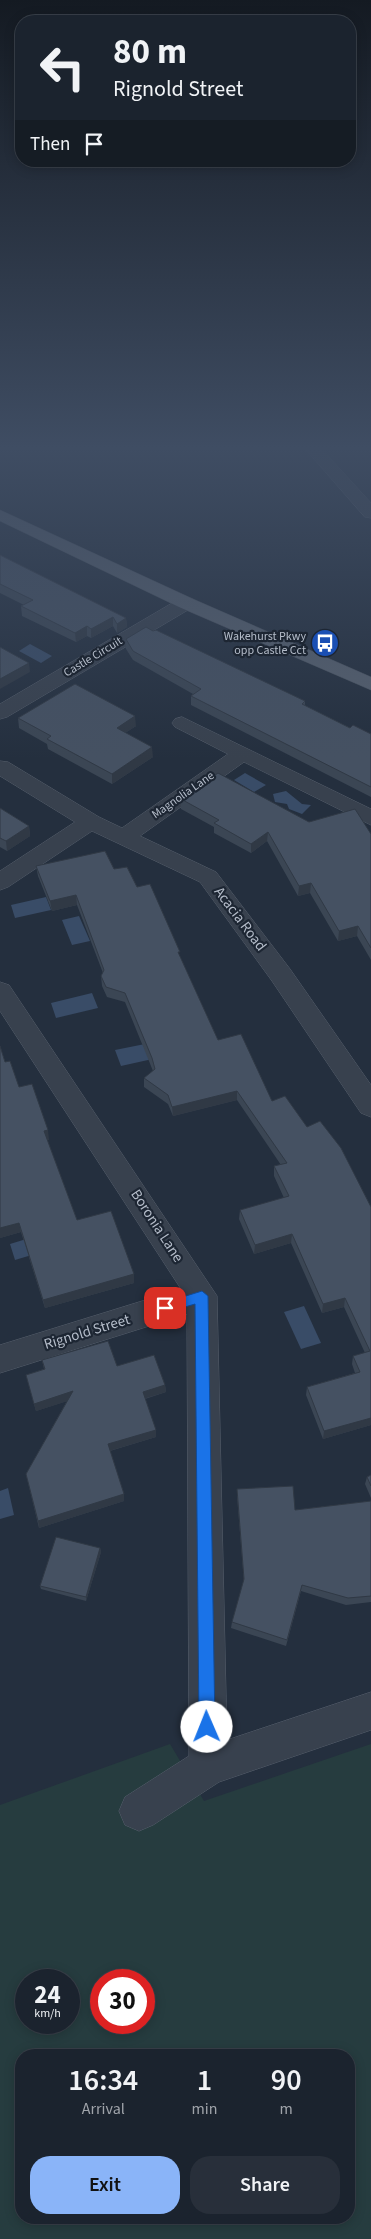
<!DOCTYPE html>
<style>
body{margin:0;font-family:"Source Sans 3",sans-serif;background:#282f3a;color:#f1f3f6;height:100vh;display:flex;flex-direction:column;font-size:19px;white-space:nowrap}
*{box-sizing:border-box;margin:0}
p{font-size:16px;color:#a0a4aa}
.icon{flex:none;width:28px;height:28px;fill:none;stroke:currentColor;stroke-width:2;stroke-linecap:round;stroke-linejoin:round}
.map{position:relative;flex:1;overflow:hidden}
.side{position:absolute;left:15px;top:2049px;width:340px;height:175px;display:flex;flex-direction:column;background:#1b232e;border-radius:20px;box-shadow:0 2px 12px #0003,0 0 0 1px #39404a}
.side>*{flex:none}
.guide{position:absolute;left:15px;top:15px;width:341px;height:152px;border-radius:20px;box-shadow:0 2px 12px #0003,0 0 0 1px #39404a;background:#1b232e;color:#f1f3f6;overflow:hidden}
.speed{position:absolute;left:15px;top:1969px;display:flex;gap:10px;font-size:25px;font-weight:700;text-align:center}
.speed>*{display:grid;place-content:center;width:65px;height:65px;border-radius:50%;background:#1b232e;box-shadow:0 2px 12px #0003,0 0 0 1px #39404a;line-height:1}
.speed small{font-size:12px;font-weight:400}
.speed .limit{border:8px solid #d22;background:#fff;color:#111}
.pin{position:absolute;display:grid;place-items:center;width:42px;height:42px;color:#fff;margin:-21px;border-radius:10px;box-shadow:0 2px 8px #0006}
.me{position:absolute;width:55px;margin:-28px;rotate:359deg;stroke-linejoin:round;filter:drop-shadow(0 0 4px #0008)}
.turn{display:flex;align-items:center;gap:18px;height:105px;padding:0 15px;font-size:22px}
.turn .icon{width:65px;height:65px;stroke-width:2.5}
.turn b{display:block;font-size:35px;line-height:42px}
.then{display:flex;align-items:center;height:48px;padding:0 15px;background:#0003;gap:10px;font-size:19px}
.eta{display:flex;justify-content:space-evenly;align-items:center;height:85px;text-align:center}
.eta b{font-size:30px;font-weight:600;line-height:35px}
.primary-button{display:flex;gap:10px;margin-top:auto;padding:10px 15px}
.primary-button a{flex:1;height:58px;border-radius:20px;background:#8ab4f8;color:#111;font-size:20px;font-weight:600;line-height:58px;text-align:center}
.primary-button a+a{background:#282f3a;color:#f1f3f6}
.map>svg:first-child{display:block}
.green{fill:#263c3f;fill-rule:evenodd}
.water{fill:#394c67}
.lines{fill:none;stroke-linecap:round;stroke-linejoin:round}
.minor-casing{stroke:#565f6c;stroke-width:1}
.major-casing{stroke:#414a57;stroke-width:1}
.minor{fill:#38414e;fill-rule:evenodd}
.major{fill:#56606e;fill-rule:evenodd}
.wall{fill:#3b4654}
.shaded-wall{fill:#303945}
.building{fill:#455162;stroke:#303945}
.route{fill:#1a73e8;stroke:#114b97}
.labels{text-anchor:middle;dominant-baseline:central;stroke-width:4.5;stroke-linejoin:round;paint-order:stroke}
.far-poi-label{font-size:12px;fill:#b4bcc9;stroke:#1d2633;text-anchor:end}
.far-street-label{font-size:12px;fill:#b4bcc9;stroke:#1d2633}
.street-label{font-size:15px;fill:#b4bcc9;stroke:#1d2633}
</style>
<div class="map">
<svg width="371" height="2239" viewBox="0 0 371 2239">
<rect width="100%" height="100%" fill="#242f3e"/>
<path class="green" d="M170,1744L204,1801L371,1744V2239H0V1805ZM26,1980H69V2022H26ZM101,1980H144V2022H101ZM21,2055H349V2218H21Z"/>
<g class="water">
<path d="M30,644L52,656L41,663L19,651Z"/>
<path d="M245,773L266,785L254,792L234,780Z"/>
<path d="M286,791L302,804L311,805L302,814L289,809L287,804L275,802L273,794Z"/>
<path d="M46,897L51,910L15,918L11,905Z"/>
<path d="M79,916L90,941L72,945L62,920Z"/>
<path d="M92,993L98,1008L56,1018L51,1003Z"/>
<path d="M160,1041L166,1056L121,1066L115,1050Z"/>
<path d="M59,1229L65,1245L15,1260L10,1244Z"/>
<path d="M304,1306L321,1343L301,1349L284,1312Z"/>
<path d="M8,1488L14,1515L0,1519V1491Z"/>
</g>
<g class="lines">
<g class="minor-casing">
<g id="minor">
<path d="M303,446H319L371,503V518L365,517Z"/>
<path d="M186,597L193,599L195,603L193,607L7,717L0,719V704L179,599Z"/>
<path d="M182,717L371,809V825L244,762L140,836L216,872L290,969L371,1085V1117L361,1113L272,981L200,882L92,831L8,887L0,890V871L75,822L0,776V761L8,762L99,817L122,828L228,754L175,727L172,723L175,719Z"/>
<path d="M0,982L9,985L217,1296L227,1740L371,1692V1730L219,1782L153,1825L139,1831L125,1825L119,1811L125,1797L189,1756L187,1314L0,1373V1345L181,1289L0,1011Z"/>
</g>
</g>
<g class="major-casing">
<path id="major" d="M0,510L193,599L371,677V690L179,607L0,521Z"/>
</g>
<use href="#minor" class="minor"/>
<use href="#major" class="major"/>
</g>
<g class="wall">
<path d="M0,555L126,618L127,627L117,633L113,626L91,638L87,636L76,642L22,616L21,606L24,605L0,593Z"/>
<path d="M126,639L305,701V706L350,728L371,734V797L191,705V696L193,694L133,660L126,649Z"/>
<path d="M18,718L136,726L125,733L153,757L112,784L48,749L47,744L19,728Z"/>
<path d="M181,799L371,834V960L357,936L338,941L310,893L298,896L267,841L251,853L214,833V827L181,809Z"/>
<path d="M0,808L29,826L30,836L7,851L0,847Z"/>
<path d="M36,866L114,869L137,887L180,957L218,1040L272,1101L307,1127L371,1207V1425L323,1439L306,1395L307,1387L355,1373L352,1364L353,1356L365,1353L344,1307L322,1313L291,1243L254,1254L239,1219L240,1210L284,1198L274,1176V1166L281,1165L237,1100L173,1116L168,1104L144,1087V1078L153,1071L125,1002L107,997L102,986L101,976L103,973L77,905L52,911L38,876Z"/>
<path d="M0,1046L5,1062L49,1140H47L77,1220L134,1283L45,1308L21,1232L0,1238Z"/>
<path d="M42,1360L117,1366L165,1385L166,1392L145,1399L156,1437L110,1451L124,1501L39,1528L26,1474L67,1401L36,1411L26,1375L44,1369Z"/>
<path d="M371,1475V1498L365,1484L367,1477Z"/>
<path d="M237,1489L295,1510L371,1501V1602L346,1605L301,1591L286,1646L231,1628L232,1622L244,1582L237,1496Z"/>
<path d="M100,1548L101,1552L86,1601L41,1589L40,1586Z"/>
</g>
<g class="shaded-wall">
<path d="M113,617V626L91,638V629Z"/>
<path d="M126,618L127,627L117,633V624Z"/>
<path d="M87,626V636L76,642L75,633Z"/>
<path d="M29,663L30,672L0,689V679Z"/>
<path d="M135,716L136,726L117,738V728Z"/>
<path d="M152,747L153,757L112,784V774Z"/>
<path d="M29,826L30,836L7,851L6,841Z"/>
<path d="M268,832L267,841L251,853V844Z"/>
<path d="M311,883L310,893L298,896L299,886Z"/>
<path d="M76,895L77,905L52,911L50,901Z"/>
<path d="M358,926L357,936L338,941L339,931Z"/>
<path d="M237,1091V1100L173,1116L172,1107Z"/>
<path d="M48,1130L49,1140L45,1141L44,1131Z"/>
<path d="M19,1223L21,1232L0,1238V1228Z"/>
<path d="M292,1234L291,1243L254,1254L255,1245Z"/>
<path d="M134,1274V1283L45,1308L43,1300Z"/>
<path d="M345,1298L344,1307L322,1313L323,1304Z"/>
<path d="M165,1385L166,1392L143,1399V1392Z"/>
<path d="M73,1391L74,1399L36,1411L34,1404Z"/>
<path d="M371,1418V1425L323,1439L324,1431Z"/>
<path d="M156,1430V1437L109,1451L108,1444Z"/>
<path d="M124,1494V1501L39,1528L38,1521Z"/>
<path d="M100,1548L101,1552L86,1601V1597Z"/>
</g>
<g class="building">
<path d="M0,555L126,618L117,624L113,617L91,629L87,626L75,633L21,606L33,600L0,584Z"/>
<path d="M146,627L153,631L156,630L305,701L302,704L350,728L353,725L371,734V787L191,696L201,689L133,651L126,639Z"/>
<path d="M0,647L29,663L0,679Z"/>
<path d="M75,684L135,716L117,728L152,747L112,774L47,739L51,736L18,718Z"/>
<path d="M218,773L309,822L355,809L371,834V948L358,926L339,931L311,883L299,886L268,832L251,844L214,823L219,820L181,799Z"/>
<path d="M0,808L29,826L6,841L0,838Z"/>
<path d="M105,851L114,869L127,867L137,887L150,884L180,952H178L218,1040L241,1034L272,1101L285,1096L307,1127L320,1121L341,1148L371,1207V1418L324,1431L307,1387L360,1372L353,1356L370,1351L345,1298L323,1304L292,1234L255,1245L240,1210L289,1196L274,1166L287,1163L237,1091L172,1107L168,1095L144,1078L155,1069L152,1058L125,993L106,987L101,976L104,970L76,895L50,901L36,866Z"/>
<path d="M0,1046L5,1062L10,1061L19,1087L32,1084L48,1130L44,1131L77,1220L111,1211L134,1274L43,1300L19,1223L0,1228Z"/>
<path d="M108,1341L117,1366L154,1355L165,1385L143,1392L156,1430L108,1444L124,1494L38,1521L26,1474L73,1391L34,1404L26,1375L45,1369L42,1360Z"/>
<path d="M371,1475V1486L367,1477Z"/>
<path d="M293,1486L295,1510L371,1501V1596L348,1598L302,1585L287,1640L232,1622L244,1579L237,1489Z"/>
<path d="M56,1537L100,1548L86,1597L40,1586Z"/>
</g>
<linearGradient id="sky" x2="0" y2="1"><stop stop-color="#141a22"/><stop offset="0.59" stop-color="#3f4d63"/><stop offset="1" stop-color="#3f4d63" stop-opacity="0"/></linearGradient>
<rect width="371" height="759" fill="url(#sky)"/>
<path class="route" d="M202,1291L208,1296L215,1727L213,1732L207,1735L202,1732L199,1727L195,1304L165,1313L159,1308L160,1304Z"/>
<defs>
<g id="bus-disc" transform="scale(1.4375)"><circle r="9.5" fill="#1a4fb4" stroke="#1d2633"/><path d="M-5-6H5V4H4V6H2V4H-2V6H-4V4H-5ZM-3.5-4V0h7V-4ZM-3.5 1.2v1.5H-2V1.2ZM2 1.2v1.5H3.5V1.2Z" fill="#fff"/></g>
</defs>
<g fill-rule="evenodd">
<use href="#bus-disc" x="325" y="643"/>
</g>
<g class="labels">
<g class="far-poi-label">
<text x="306" y="636">Wakehurst Pkwy<tspan x="306" dy="14">opp Castle Cct</tspan></text>
</g>
<g class="far-street-label">
<text transform="translate(93 657) rotate(-31)">Castle Circuit</text>
<text transform="translate(183 795) rotate(-35)">Magnolia Lane</text>
</g>
<g class="street-label">
<text transform="translate(240 919) rotate(53)">Acacia Road</text>
<text transform="translate(157 1226) rotate(57)">Boronia Lane</text>
<text transform="translate(87 1332) rotate(-17)">Rignold Street</text>
</g>
</g>
</svg>
<div class="speed"><div>24<small>km/h</small></div><div class="limit">30</div></div>
<div class="pin" style="left:165px;top:1308px;background:#d93025"><svg class="icon" aria-label="arrive" viewBox="0 0 24 24"><path d="M6 21V4h12l-3 4 3 4H6"/></svg></div>
<svg class="me" style="left:207px;top:1727px" viewBox="-20 -20 40 40"><circle r="19" fill="#fff"/><path d="M0-13L10 11 0 6-10 11z" fill="#1a73e8"/></svg>
<div class="guide">
<div class="turn"><svg class="icon" aria-label="left" viewBox="0 0 24 24"><path d="M17 20v-9H6M10 6l-5 5 5 5"/></svg><div><b>80 m</b>Rignold Street</div></div>
<div class="then">Then<svg class="icon" aria-label="arrive" viewBox="0 0 24 24"><path d="M6 21V4h12l-3 4 3 4H6"/></svg></div>
</div>
<section class="side">
<div class="eta">
<div><b>16:34</b><p>Arrival</p></div>
<div><b>1</b><p>min</p></div>
<div><b>90</b><p>m</p></div>
</div>
<div class="primary-button"><a>Exit</a><a>Share</a></div>
</section>
</div>
